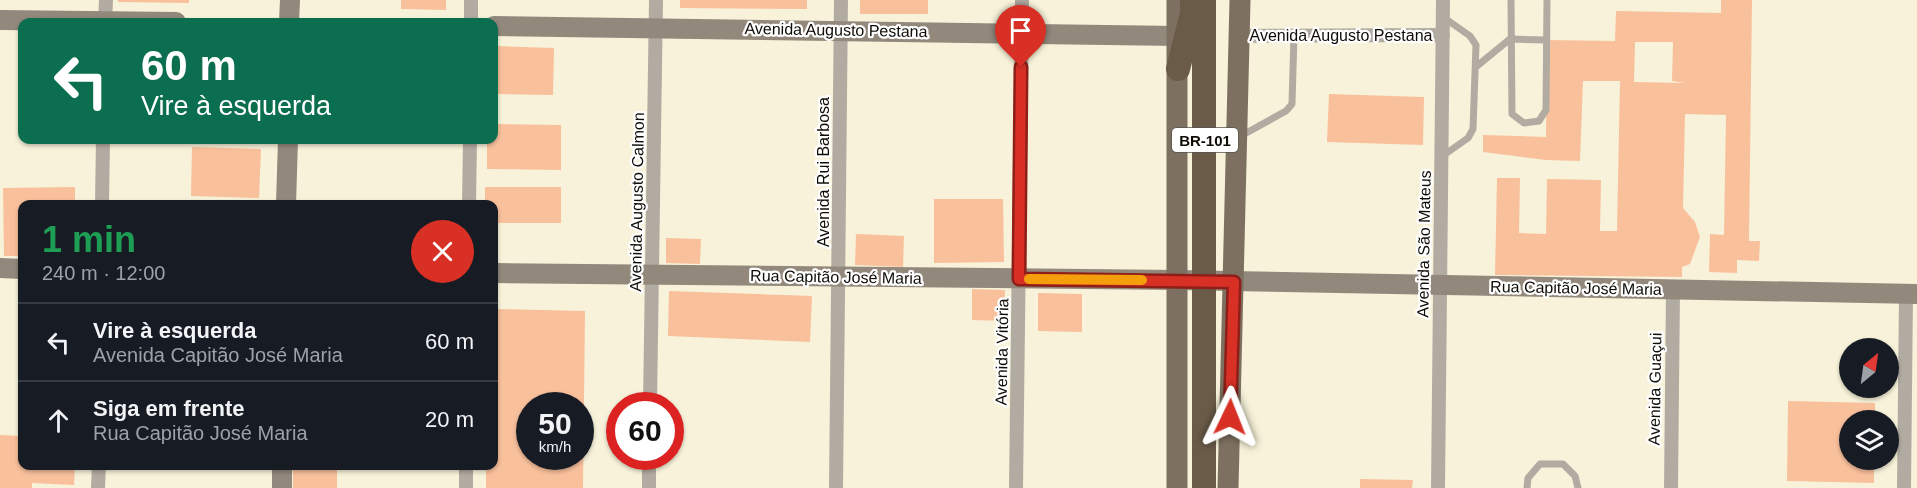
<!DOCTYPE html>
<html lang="pt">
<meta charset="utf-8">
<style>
body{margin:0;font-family:Helvetica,sans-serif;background:#20242c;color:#f1f3f6;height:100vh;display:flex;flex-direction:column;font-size:22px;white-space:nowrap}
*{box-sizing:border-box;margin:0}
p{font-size:20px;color:#9ea1a6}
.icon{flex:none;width:33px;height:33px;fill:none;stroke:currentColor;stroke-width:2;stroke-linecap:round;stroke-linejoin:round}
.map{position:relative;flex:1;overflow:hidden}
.sheet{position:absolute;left:18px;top:200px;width:480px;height:270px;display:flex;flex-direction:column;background:#171b24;border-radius:12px;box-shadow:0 2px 4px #0004}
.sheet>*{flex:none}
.guide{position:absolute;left:18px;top:18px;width:480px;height:126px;border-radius:12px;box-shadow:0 2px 4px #0004;background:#0b6e4f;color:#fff;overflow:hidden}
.needle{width:39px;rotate:29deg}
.tools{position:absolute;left:1839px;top:338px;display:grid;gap:12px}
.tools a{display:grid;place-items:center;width:60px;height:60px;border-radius:50%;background:#171b24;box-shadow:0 2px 4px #0004;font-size:30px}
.speed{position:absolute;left:516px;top:392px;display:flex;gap:12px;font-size:30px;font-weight:700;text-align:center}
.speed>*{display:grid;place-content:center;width:78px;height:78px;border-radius:50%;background:#171b24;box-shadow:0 2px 4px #0004;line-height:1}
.speed small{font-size:15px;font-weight:400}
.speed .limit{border:9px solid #d22;background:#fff;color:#111}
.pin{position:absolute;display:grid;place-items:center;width:51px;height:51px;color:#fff;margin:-62px -26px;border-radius:50% 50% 50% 0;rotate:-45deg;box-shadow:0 0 6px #0007}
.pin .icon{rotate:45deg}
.me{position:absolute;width:66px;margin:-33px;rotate:2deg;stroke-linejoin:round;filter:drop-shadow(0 0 4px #0008)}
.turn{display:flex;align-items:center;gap:21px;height:126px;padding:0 24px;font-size:27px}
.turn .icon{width:78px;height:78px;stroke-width:2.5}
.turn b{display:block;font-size:42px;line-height:51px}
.round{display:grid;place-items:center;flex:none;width:63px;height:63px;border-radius:32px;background:#20242c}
.summary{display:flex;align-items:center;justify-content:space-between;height:102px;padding:0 24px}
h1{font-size:36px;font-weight:600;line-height:45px;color:#1e9e55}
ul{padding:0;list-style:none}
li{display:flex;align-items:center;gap:18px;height:78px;padding:0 24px;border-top:2px solid #363941}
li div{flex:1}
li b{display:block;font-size:22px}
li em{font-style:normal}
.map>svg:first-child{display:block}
.building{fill:#f9c09c;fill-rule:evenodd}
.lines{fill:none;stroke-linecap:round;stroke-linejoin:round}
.lane{stroke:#b2aba2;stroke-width:7}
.street{stroke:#b2aba2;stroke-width:14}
.secondary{stroke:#93887c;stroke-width:20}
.primary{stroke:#7d7060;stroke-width:21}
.highway{stroke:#6a5b49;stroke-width:24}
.route-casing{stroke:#8d1f18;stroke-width:15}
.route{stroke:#d93025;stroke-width:10}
.slow{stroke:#f59e0b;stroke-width:10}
.labels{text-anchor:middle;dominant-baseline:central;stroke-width:4.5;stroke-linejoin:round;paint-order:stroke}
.shield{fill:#fff;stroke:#565550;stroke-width:1.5}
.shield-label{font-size:15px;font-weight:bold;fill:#0e0c05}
.street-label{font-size:16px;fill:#0e0c05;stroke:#fff}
</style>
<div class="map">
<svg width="1917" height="488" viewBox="0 0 1917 488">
<rect width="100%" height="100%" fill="#f7f2d9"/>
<g class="building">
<path d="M118,0H189V3L118,2Z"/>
<path d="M401,0H446V10L401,9Z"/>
<path d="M680,0H807V9L680,8Z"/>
<rect x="860" y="0" width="68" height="14"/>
<path d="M1721,0H1752L1749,241H1760L1759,261L1737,260V273L1709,272L1710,234L1724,235L1726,115L1685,114L1683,208L1695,222L1700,237L1690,264L1682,267V277L1495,275L1497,178H1520L1519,233L1546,234L1547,179L1601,180L1600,231H1617L1620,81H1583L1580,161L1546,160L1483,152V135L1546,137L1547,40L1615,41L1616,11L1721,13ZM1635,42H1673L1672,81L1685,83L1634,82Z"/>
<path d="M494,46L554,48L553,95L494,94Z"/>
<path d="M1329,94L1424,97L1423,145L1327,142Z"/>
<path d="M494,124L561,125V170L487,169V140H494Z"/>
<path d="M192,147L261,149L259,198L191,196Z"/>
<path d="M75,187V204H22V256H4L3,188Z"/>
<path d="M485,187H561V223H494V204H485Z"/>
<path d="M934,199H1003L1004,262L934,263Z"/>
<path d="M856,234L904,236L903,267L855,265Z"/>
<path d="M666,238L701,239L700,264L666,263Z"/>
<path d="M972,289L1005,290L1004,321L972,320Z"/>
<path d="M669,291L812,296L810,342L668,336Z"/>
<path d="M1038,293L1082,294V332L1038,331Z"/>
<path d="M494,309L585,311L583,488H486V465H494ZM530,405H580V456H530Z"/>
<path d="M1788,401L1875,403V420H1850V459H1874V483L1787,481Z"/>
<path d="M0,435L22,436V465H75L74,485L32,483V488H0Z"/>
<rect x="293" y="465" width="44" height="23"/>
<path d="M1360,479L1413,480L1412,488H1360Z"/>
</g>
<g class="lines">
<g class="lane">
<path d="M1511,0L1512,114L1524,123L1539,121L1546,110L1547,0"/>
<path d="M1477,66L1510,39L1546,40"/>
<path d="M1239,137L1286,111L1292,104L1294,35"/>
<path d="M1441,157L1468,138L1473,129L1476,45L1470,36L1443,17"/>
<path d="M1527,488L1528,478L1540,464H1563L1575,476L1578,488"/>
</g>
<g class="street">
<path d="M105,22L106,0"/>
<path d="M471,22V0"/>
<path d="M1239,36L1443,35"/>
<path d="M102,204L103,140"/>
<path d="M469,204L470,140"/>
<path d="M650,405L656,0"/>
<path d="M98,488L99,465"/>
<path d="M466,488V465"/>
<path d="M649,488V456"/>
<path d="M836,488L841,0"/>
<path d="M1016,488L1022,0"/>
<path d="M1438,488L1443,0"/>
<path d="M1671,488L1673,290"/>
<path d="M1904,488L1906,294"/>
</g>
<g class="secondary">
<path d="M0,20L176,22"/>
<path d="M289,22L290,0"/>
<path d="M494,26L1178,36"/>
<path d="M286,204L288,140"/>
<path d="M0,268L22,269"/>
<path d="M494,273L1178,280L1917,294"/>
<path d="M282,488V465"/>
</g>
<g class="primary">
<path d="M1177,0V488"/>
<path d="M1228,488L1240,0"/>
</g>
<g class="highway">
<path d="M1178,69L1192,13V0"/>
<path d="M1204,488V0"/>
</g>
</g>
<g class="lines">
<g class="route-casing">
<path id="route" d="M1021,67L1019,279L1234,282L1230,417"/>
</g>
<use href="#route" class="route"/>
<path class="slow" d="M1029,279L1142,280"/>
</g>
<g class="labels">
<rect class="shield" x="1172" y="128" width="66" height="24" rx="4.5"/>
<g class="shield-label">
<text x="1205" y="140">BR-101</text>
</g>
<g class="street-label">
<text transform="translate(836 30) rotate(1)">Avenida Augusto Pestana</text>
<text x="1341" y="35">Avenida Augusto Pestana</text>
<text transform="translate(823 172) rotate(-90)">Avenida Rui Barbosa</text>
<text transform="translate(637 202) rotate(-89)">Avenida Augusto Calmon</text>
<text transform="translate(1424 244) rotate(-89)">Avenida São Mateus</text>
<text transform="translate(836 277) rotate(1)">Rua Capitão José Maria</text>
<text transform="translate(1576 288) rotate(1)">Rua Capitão José Maria</text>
<text transform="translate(1002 352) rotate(-89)">Avenida Vitória</text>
<text transform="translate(1655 389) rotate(-89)">Avenida Guaçui</text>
</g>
</g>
</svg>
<div class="tools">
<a><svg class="needle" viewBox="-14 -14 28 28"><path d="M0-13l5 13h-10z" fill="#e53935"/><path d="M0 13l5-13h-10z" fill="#9ea1a6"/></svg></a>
<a><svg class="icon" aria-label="layers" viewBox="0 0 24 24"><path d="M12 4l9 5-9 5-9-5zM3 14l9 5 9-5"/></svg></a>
</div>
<div class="speed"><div>50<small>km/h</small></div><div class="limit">60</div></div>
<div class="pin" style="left:1021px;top:67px;background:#d93025"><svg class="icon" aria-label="arrive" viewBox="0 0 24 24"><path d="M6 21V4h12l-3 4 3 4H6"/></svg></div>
<svg class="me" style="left:1230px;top:417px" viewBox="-20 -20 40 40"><path d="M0-17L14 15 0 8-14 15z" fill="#d93025" stroke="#fff" stroke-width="4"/></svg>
<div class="guide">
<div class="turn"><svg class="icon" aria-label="left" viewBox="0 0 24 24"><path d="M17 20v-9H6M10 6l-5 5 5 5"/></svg><div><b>60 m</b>Vire à esquerda</div></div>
</div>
<section class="sheet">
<div class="summary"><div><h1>1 min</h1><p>240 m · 12:00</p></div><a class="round" style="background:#d93025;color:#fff"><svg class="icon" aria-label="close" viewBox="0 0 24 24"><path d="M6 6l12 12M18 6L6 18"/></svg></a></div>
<ul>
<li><svg class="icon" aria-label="left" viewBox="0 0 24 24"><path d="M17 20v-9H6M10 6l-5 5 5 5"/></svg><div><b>Vire à esquerda</b><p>Avenida Capitão José Maria</p></div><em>60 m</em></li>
<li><svg class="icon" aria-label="ahead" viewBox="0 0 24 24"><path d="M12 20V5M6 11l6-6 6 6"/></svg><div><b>Siga em frente</b><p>Rua Capitão José Maria</p></div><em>20 m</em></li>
</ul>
</section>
</div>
